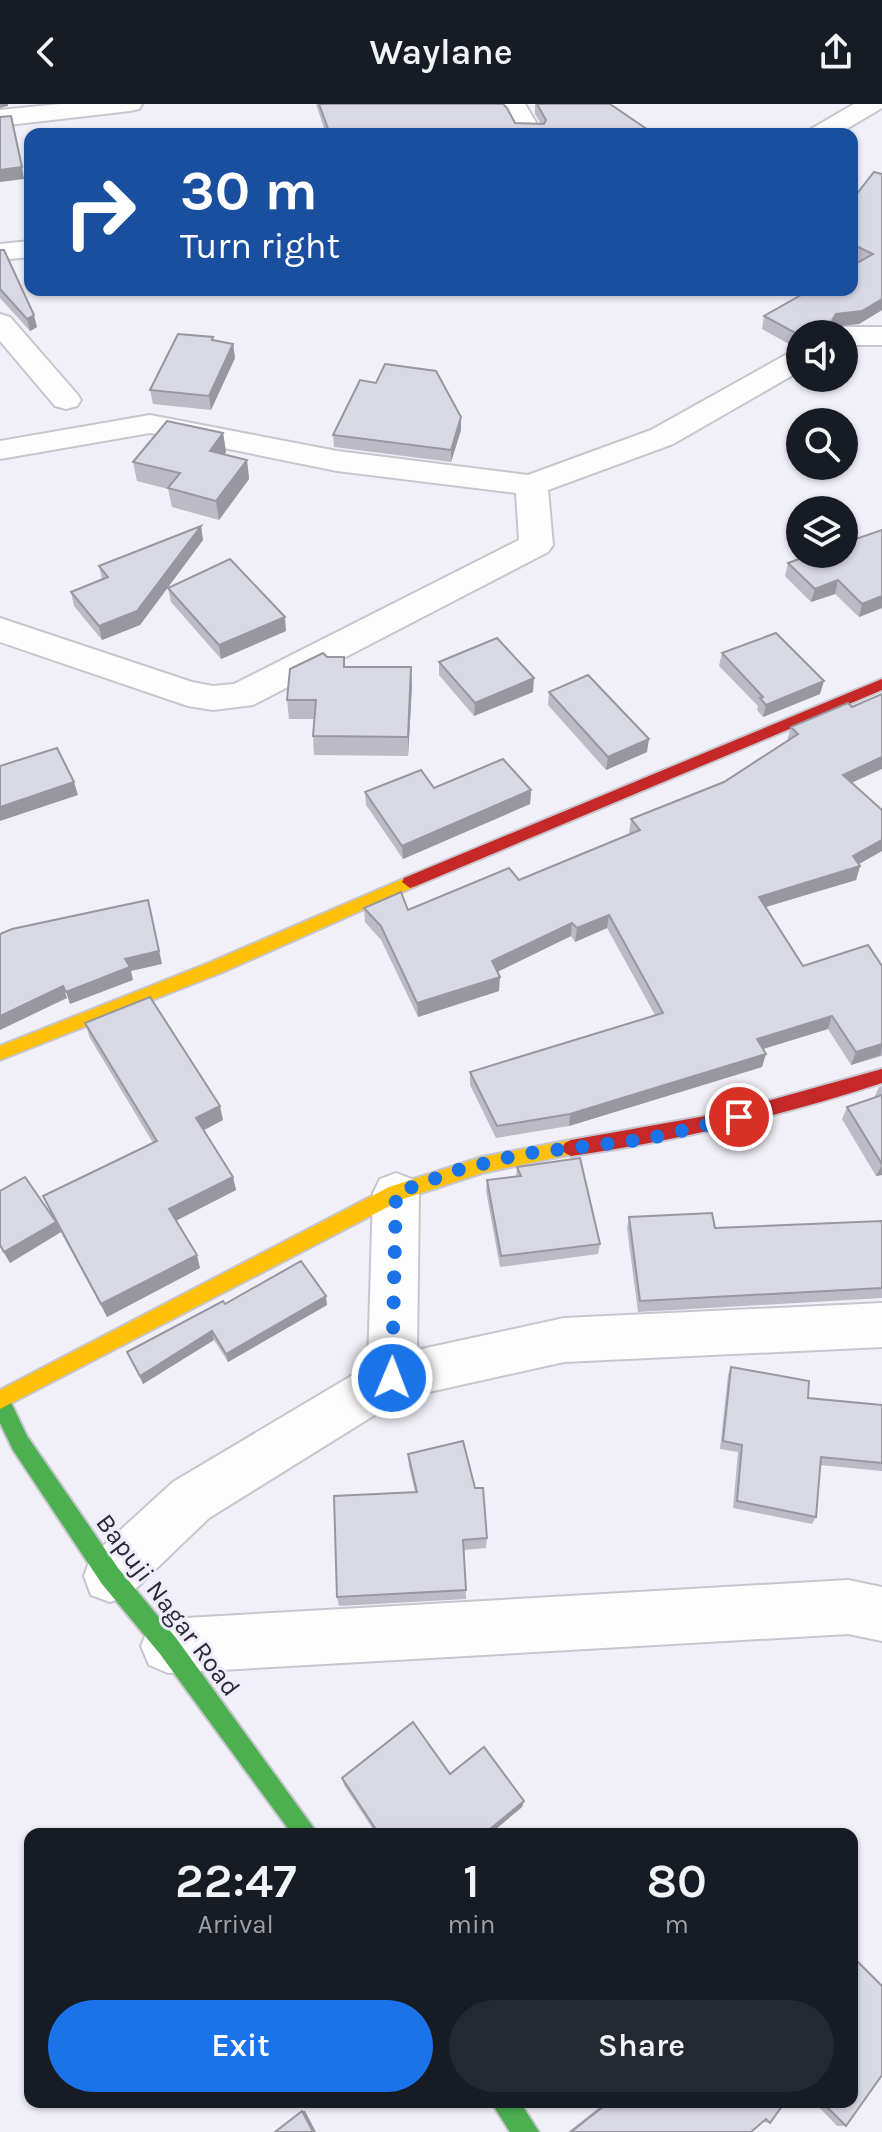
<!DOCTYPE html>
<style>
body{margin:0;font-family:Karla,sans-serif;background:#242831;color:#f1f3f6;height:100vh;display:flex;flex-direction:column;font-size:30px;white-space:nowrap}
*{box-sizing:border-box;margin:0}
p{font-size:26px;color:#9ea1a6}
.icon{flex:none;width:44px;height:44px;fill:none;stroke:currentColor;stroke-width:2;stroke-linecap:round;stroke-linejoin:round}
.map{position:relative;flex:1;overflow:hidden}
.drawer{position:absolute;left:24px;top:1724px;width:834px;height:280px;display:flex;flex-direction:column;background:#171b24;border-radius:16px;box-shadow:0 2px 6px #0004}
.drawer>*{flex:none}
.hud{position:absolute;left:24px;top:24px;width:834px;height:168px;border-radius:16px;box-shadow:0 2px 6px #0004;background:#1a4fa0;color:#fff;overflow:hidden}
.tools{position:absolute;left:786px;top:216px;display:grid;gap:16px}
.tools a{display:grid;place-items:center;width:72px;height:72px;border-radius:50%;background:#171b24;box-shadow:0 2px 6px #0004;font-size:40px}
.pin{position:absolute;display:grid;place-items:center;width:68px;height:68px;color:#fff;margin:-34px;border:4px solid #fff;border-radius:50%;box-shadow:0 2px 8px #0007}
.me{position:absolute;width:88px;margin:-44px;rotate:1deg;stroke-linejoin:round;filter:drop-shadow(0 0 6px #0008)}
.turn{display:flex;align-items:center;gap:28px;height:168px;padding:0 24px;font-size:36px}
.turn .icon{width:104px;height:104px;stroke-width:2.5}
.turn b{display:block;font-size:56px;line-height:68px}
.eta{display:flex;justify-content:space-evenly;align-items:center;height:136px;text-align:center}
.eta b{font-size:48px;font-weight:600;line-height:56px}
.button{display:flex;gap:16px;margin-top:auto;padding:16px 24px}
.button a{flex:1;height:92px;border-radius:48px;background:#1a73e8;color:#fff;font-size:32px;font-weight:600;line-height:92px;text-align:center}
.button a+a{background:#242831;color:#f1f3f6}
header{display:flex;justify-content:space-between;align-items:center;height:104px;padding:0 24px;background:#171b24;font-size:36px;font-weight:600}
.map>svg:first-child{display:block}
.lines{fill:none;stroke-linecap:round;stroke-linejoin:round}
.street-casing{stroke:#c7c6ce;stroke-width:4}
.fast-casing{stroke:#c7c6ce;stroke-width:4}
.slow-casing{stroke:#c7c6ce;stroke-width:4}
.jam-casing{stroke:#c7c6ce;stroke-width:4}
.street{fill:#fdfdfe;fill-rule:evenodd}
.fast{fill:#4caf50;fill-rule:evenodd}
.slow{fill:#ffc107;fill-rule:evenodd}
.jam{fill:#c62828;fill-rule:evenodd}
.wall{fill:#bbbac5}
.shaded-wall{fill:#9897a0}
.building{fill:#d9d8e5;stroke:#9897a0;stroke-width:2}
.route{stroke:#1a73e8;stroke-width:14;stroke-dasharray:0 25.2}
.labels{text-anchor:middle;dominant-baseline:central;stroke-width:6;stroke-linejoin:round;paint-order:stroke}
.near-street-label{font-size:26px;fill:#2b2a33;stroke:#eeedfb}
</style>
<header><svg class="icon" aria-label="back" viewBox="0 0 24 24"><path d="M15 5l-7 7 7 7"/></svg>Waylane<svg class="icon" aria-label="share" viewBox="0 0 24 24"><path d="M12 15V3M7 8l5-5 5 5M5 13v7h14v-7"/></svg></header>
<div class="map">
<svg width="882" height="2028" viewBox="0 0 882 2028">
<rect width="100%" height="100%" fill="#f1f0f8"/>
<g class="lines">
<g class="street-casing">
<g id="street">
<path d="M60,0H142L139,5L130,7L0,22V6Z"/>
<path d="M501,0H525L543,30H517Z"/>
<path d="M854,0H882V4L838,30H807L811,25Z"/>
<path d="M30,137V153L0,156V140Z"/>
<path d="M0,210L10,213L77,290L81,296L77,302L66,305L55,302L0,237Z"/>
<path d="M844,223H882V241H844V230H831L834,226Z"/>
<path d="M800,246V267L673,340L548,386L553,441L548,448L253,601L213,606L188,602L0,538V514L192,578L213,582L234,580L519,436L516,389L337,367L150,329L0,355V337L150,311L337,347L528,371L651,326L789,249Z"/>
<path d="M396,1069L412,1075L419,1089L417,1246L564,1214L882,1199V1243L564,1258L402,1294L209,1414L129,1491L110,1498L91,1491L84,1472L91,1453L173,1378L368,1262L373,1089L380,1075Z"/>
<path d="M848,1476L882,1483V1537L848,1530L168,1569L149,1561L141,1542L149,1523L168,1515Z"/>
</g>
</g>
<g class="fast-casing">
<g id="fast">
<path d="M0,1288L7,1290L27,1332L118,1464L176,1534L318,1730H292L160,1550L102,1480L13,1346L0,1319Z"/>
<path d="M491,1998H520L539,2028H510Z"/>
</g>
</g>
<g class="slow-casing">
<g id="slow">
<path d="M410,772L418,778L416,782L223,868L0,956V942L211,858Z"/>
<path d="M571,1036L577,1039L580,1044L577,1049L482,1069L403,1095L0,1305V1286L389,1083L482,1053Z"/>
</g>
</g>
<g class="jam-casing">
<g id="jam">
<path d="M882,575V586L416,782L410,784L402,778L404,774Z"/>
<path d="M882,965V979C780,1012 677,1037 571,1052L565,1049L562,1044L565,1039L571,1036L728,1008Z"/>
</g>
</g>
<use href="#street" class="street"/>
<use href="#fast" class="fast"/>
<use href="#slow" class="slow"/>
<use href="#jam" class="jam"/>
</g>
<g class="wall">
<path d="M316,0H503L515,19L541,20L535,10V0H610L654,30H326Z"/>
<path d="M874,68L882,206L859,220L840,222L838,230H800V244H796L762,225L764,212L859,158L852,154V96Z"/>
<path d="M0,146L37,223L30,227L0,194Z"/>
<path d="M214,237L233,240L235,254L211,306L153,300L150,286Z"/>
<path d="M376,279L461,326L451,358L334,343L333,331Z"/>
<path d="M223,329L226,348L224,350L247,356L249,375L219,416L172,403L168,385L137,377L133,358Z"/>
<path d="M201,422L203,436L140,521L102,536L74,502L71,488L102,475L99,462Z"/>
<path d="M882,426V504L859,513L835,490L811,498L785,472L788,459Z"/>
<path d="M168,484L286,527L221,555L171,498Z"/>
<path d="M722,549L820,590L763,613L757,606L758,602L719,562Z"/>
<path d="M327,553L345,563L412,582L408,652L314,651L313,632L314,615H289L287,596Z"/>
<path d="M439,558L533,588L474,612L439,571Z"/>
<path d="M549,588L647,648L606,666L548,601Z"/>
<path d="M791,623L852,679L882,747L859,760L860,762L856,776L766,803L803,862H882V952L851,961L828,925L763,945L762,963L569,1022L496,1034L470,981V968L655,911L607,824L575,838L571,832L497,868L499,887L418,913L381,836L365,818L364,804L408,806L519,776L630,731L629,729L631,715L724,678L787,637Z"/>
<path d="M434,684L531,686L530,700L403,755L366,701L365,688Z"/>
<path d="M85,919L223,1016L204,1026L233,1073L236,1086L176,1117L200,1164L107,1213L59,1125L61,1128L10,1159L0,1143V1087L52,1112L43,1092L153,1039L90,934Z"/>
<path d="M882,982V1071L876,1072L842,1015L847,1003L874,994L879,983Z"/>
<path d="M517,1063L600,1140L598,1150L500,1163L486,1087L487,1076L516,1072Z"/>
<path d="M629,1113L715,1124L882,1117V1194L638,1208L627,1124Z"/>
<path d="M225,1200L327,1201L228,1258L214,1236L143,1280L127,1248Z"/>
<path d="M731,1263L808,1294L882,1301V1367L820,1361L816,1413L812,1420L733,1404L738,1348L720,1345L728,1271Z"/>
<path d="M408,1350L487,1434L486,1444L464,1446L466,1495L339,1502L337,1493L415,1388L409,1362Z"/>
<path d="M450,1670L524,1697L522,1703L490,1730H376L344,1681L342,1674Z"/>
<path d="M606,1998H785L770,2019L763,2018L751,2028H568Z"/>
<path d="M814,1998H852L846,2022H837Z"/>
</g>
<g class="shaded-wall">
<path d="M0,0H8V2L0,4Z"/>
<path d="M22,63L24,75L0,78V66Z"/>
<path d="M882,195V206L859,220L840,222L838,230H824L836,210Z"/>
<path d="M34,211L37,223L30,227L27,215Z"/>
<path d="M233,240L235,254L211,306L209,292Z"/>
<path d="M461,313V326L451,358V346Z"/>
<path d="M223,329L226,348L212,366L210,347Z"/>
<path d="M247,356L249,375L219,416L216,397Z"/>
<path d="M201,422L203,436L140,521L102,536L99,522Z"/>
<path d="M838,476L835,490L811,498L815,485Z"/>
<path d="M882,492V504L859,513L862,500Z"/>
<path d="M285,513L286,527L221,555L219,541Z"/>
<path d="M411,563L412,582L408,652V633Z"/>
<path d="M534,574L533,588L474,612L475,599Z"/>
<path d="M824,577L820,590L763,613L766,601Z"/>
<path d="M649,635L647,648L606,666L608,653Z"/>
<path d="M882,653V665L838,685L843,671Z"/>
<path d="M74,678L78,691L0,717V703Z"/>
<path d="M531,686L530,700L403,755L402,742Z"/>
<path d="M882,736V747L848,766L853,752Z"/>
<path d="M860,762L856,776L755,806L759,793Z"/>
<path d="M148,796L162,860L131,867L133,876L70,900L66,888L125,855Z"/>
<path d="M609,811L607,824L575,838L577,824Z"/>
<path d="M572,819L571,832L491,871L492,857Z"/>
<path d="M500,873L499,887L418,913L417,899Z"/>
<path d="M63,882L67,894L0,926V912Z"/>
<path d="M832,912L828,925L753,948L757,935Z"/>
<path d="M882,940L881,951L851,961L856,948Z"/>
<path d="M766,950L762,963L569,1022L570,1010Z"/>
<path d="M220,1002L223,1016L200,1028L196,1014Z"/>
<path d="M882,1061V1071L876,1072Z"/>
<path d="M233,1073L236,1086L173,1118L169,1105Z"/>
<path d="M56,1118L61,1128L10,1159L4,1148Z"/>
<path d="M197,1151L200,1164L107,1213L101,1200Z"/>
<path d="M326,1192L327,1201L228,1258L226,1250Z"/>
<path d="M212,1227L214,1236L143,1280L140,1272Z"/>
<path d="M524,1697L522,1703L490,1730H484Z"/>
<path d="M302,2007H305L316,2028H313Z"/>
</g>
<g class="building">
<path d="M319,0H503L507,4L515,19L544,20L546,16L537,0H610L654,30H345L343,29L330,30Z"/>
<path d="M11,12L22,63L0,66V13Z"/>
<path d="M874,68L882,70V195L862,207L836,210L831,218L840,220L824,230H800L799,231L764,212L810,186H852V162L873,150L852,140V96Z"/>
<path d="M0,146H4L34,211L27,215L0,185Z"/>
<path d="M178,230L213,233L212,236L233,240L209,292L150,286Z"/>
<path d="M385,260L436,267L461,313L451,346L333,331L360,276L376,279Z"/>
<path d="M167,317L223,329L210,347L247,356L216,397L168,384L180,369L133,358Z"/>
<path d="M201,422L137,507L99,522L71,488L108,473L99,462Z"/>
<path d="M882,426V492L862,500L838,476L815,485L788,459L813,450H844V439Z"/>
<path d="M230,455L285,513L219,541L168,484Z"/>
<path d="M776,529L824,577L766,601L760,594L763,593L722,549Z"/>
<path d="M497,534L534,574L475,599L439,558Z"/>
<path d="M323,549L327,553H344V563H411L408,633L313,632L316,596H287L290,565Z"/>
<path d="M588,571L649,635L608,653L549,588Z"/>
<path d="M882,590V653L843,671L882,706V736L853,752L860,762L759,793L803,862L868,841L882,862V940L856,948L832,912L757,935L766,950L570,1010L497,1022L470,968L663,909L609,811L577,824L572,819L492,857L500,873L417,899L381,822L364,804L401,788L408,806L509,764L519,776L640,726L631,715L724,678L798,630L791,623L848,599L852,603Z"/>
<path d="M57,644L74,678L0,703V662Z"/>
<path d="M503,655L531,686L402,742L365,688L421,666L434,684Z"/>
<path d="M148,796L159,847L125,855L130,863L66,888L63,882L0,912V830L12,825Z"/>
<path d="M150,893L220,1002L196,1014L233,1073L169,1105L197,1151L101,1200L43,1092L157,1037L85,919Z"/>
<path d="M882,991V1060L847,1003Z"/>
<path d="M580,1054L600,1140L501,1152L487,1076L521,1072L517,1063Z"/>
<path d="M25,1073L56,1118L4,1148L0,1141V1087Z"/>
<path d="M712,1109L715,1124L882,1117V1184L640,1197L629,1113Z"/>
<path d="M301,1157L326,1192L226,1250L212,1227L140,1272L127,1248L223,1197L225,1200Z"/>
<path d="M731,1263L809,1277L808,1294L882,1301V1359L821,1353L816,1413L737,1397L742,1341L723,1337Z"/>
<path d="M463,1337L475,1384H483L487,1434L463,1436L466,1486L337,1493L334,1392L417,1388L408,1350Z"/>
<path d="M413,1618L450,1670L484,1643L524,1697L484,1730H379L342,1674Z"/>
<path d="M852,1852L882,1882V1971L846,2022L822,1998H852Z"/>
<path d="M609,1998H785L770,2019L766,2015L751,2028H571Z"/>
<path d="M302,2007L313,2028H275Z"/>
</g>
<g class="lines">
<path class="route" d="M392,1274L396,1089L458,1066L522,1050L647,1035L739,1013"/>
</g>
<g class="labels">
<g class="near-street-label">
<text transform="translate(168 1501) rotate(53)">Bapuji Nagar Road</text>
</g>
</g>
</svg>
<div class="tools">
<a><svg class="icon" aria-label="sound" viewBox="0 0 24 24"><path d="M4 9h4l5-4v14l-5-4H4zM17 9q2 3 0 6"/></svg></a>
<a><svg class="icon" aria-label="search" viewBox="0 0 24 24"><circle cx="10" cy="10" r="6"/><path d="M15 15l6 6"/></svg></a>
<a><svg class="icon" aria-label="layers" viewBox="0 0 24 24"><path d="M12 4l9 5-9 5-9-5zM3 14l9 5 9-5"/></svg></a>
</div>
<div class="pin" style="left:739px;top:1013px;background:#d93025"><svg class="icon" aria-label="arrive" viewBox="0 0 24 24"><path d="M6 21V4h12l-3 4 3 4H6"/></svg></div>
<svg class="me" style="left:392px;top:1274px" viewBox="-20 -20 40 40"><circle r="17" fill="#1a73e8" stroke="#fff" stroke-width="3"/><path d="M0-11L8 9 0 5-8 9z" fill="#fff"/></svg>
<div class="hud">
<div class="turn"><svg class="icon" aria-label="right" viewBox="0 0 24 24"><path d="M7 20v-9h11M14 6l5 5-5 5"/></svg><div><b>30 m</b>Turn right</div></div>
</div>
<section class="drawer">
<div class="eta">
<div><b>22:47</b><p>Arrival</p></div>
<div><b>1</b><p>min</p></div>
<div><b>80</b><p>m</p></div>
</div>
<div class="button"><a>Exit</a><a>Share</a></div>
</section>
</div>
